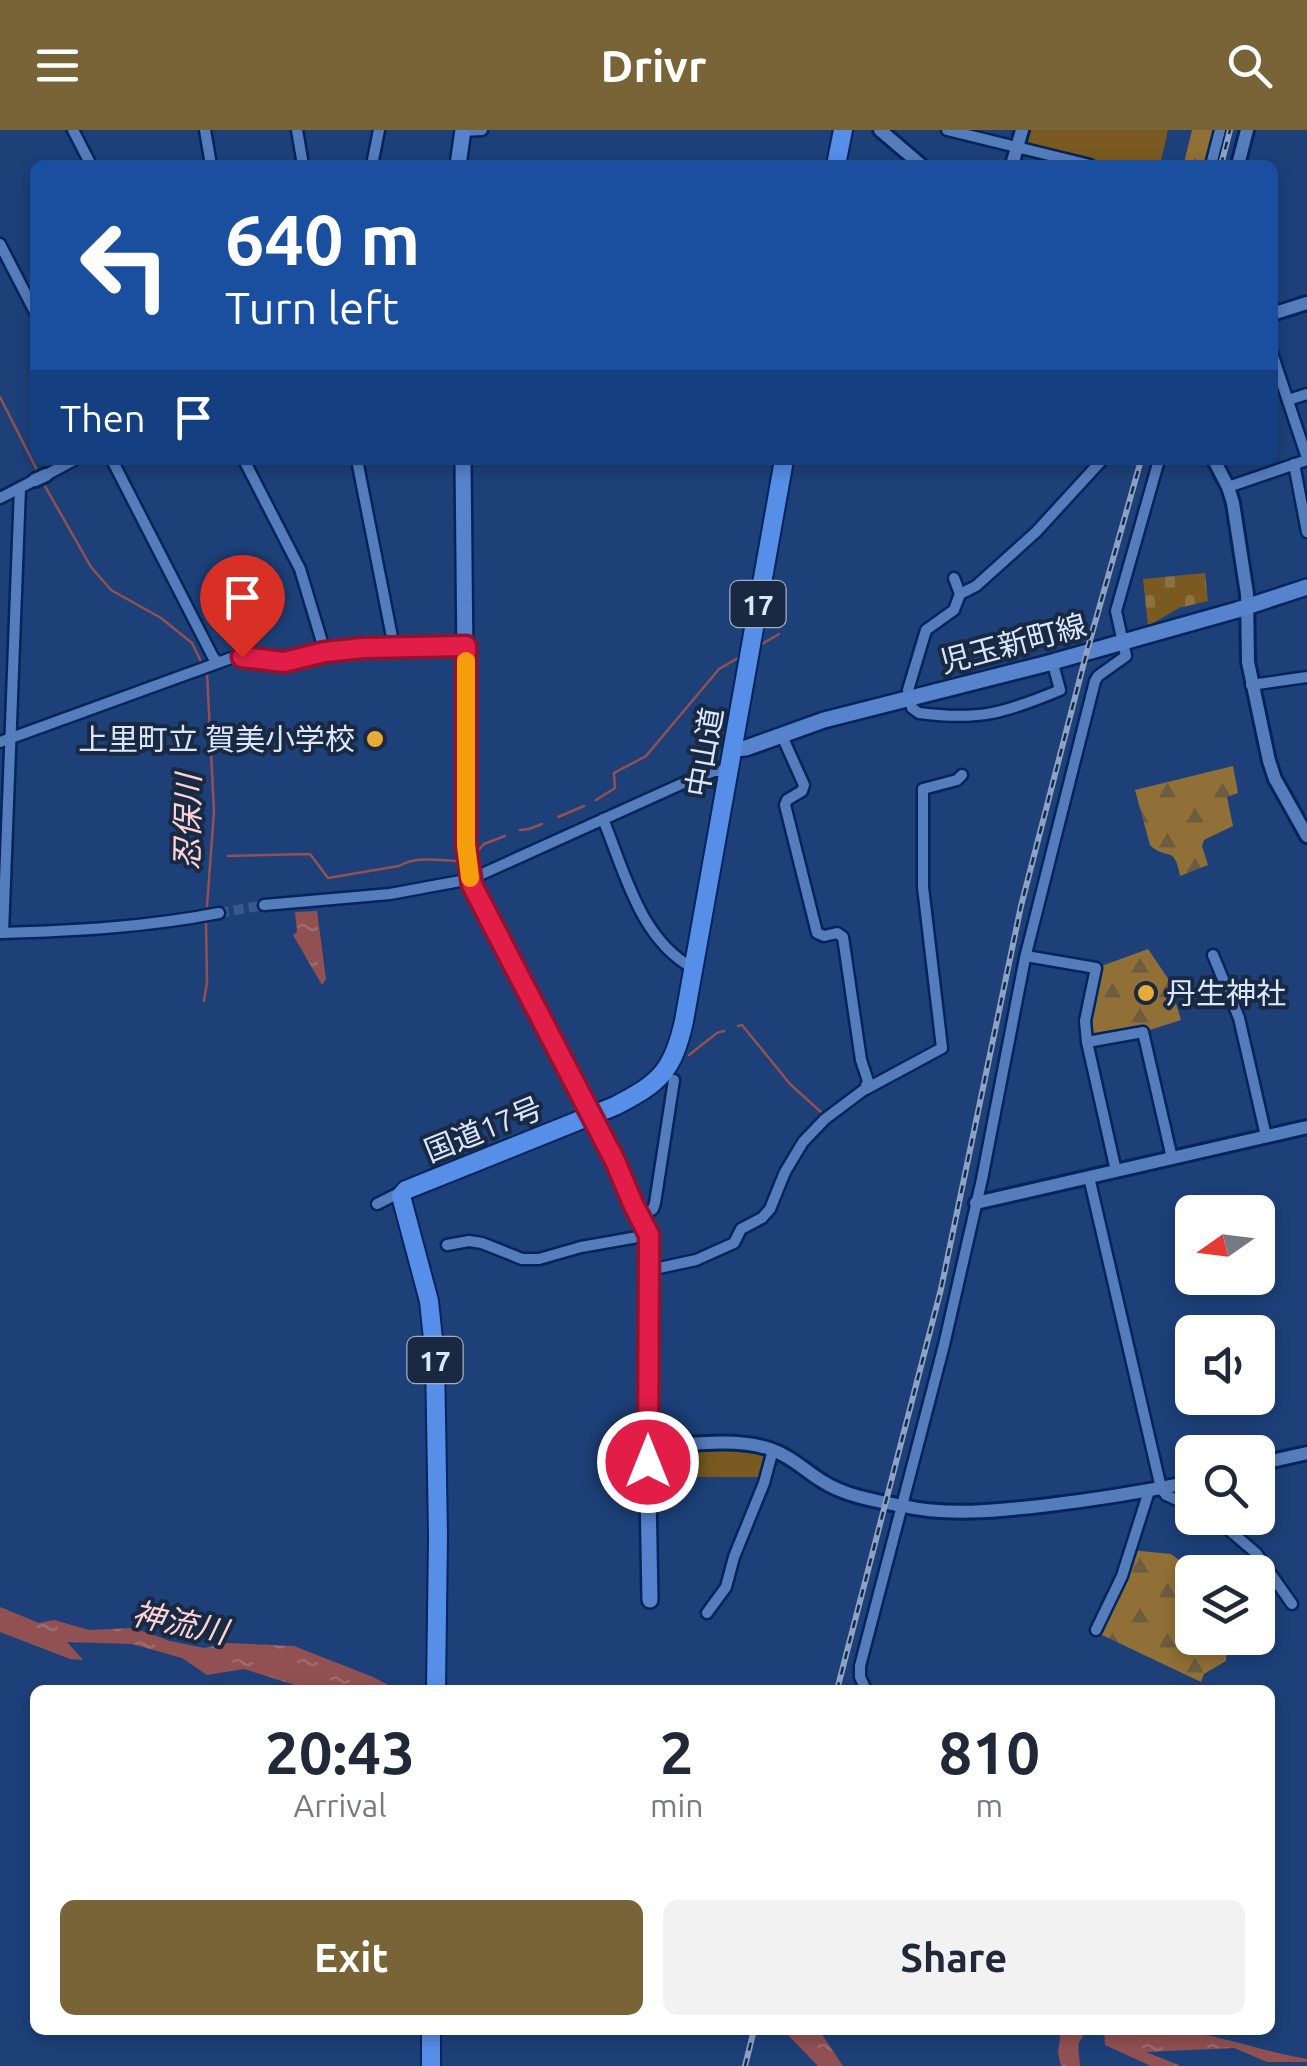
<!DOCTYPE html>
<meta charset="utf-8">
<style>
body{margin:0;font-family:Ubuntu,"Noto Sans JP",sans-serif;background:#f2f2f3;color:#1f2937;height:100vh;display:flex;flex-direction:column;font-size:38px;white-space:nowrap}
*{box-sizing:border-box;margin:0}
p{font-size:32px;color:#747a83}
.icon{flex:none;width:55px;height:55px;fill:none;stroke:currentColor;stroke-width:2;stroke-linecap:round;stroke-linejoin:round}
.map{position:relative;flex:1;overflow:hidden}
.drawer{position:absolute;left:30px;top:1555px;width:1245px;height:350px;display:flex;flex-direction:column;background:#fff;border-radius:15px;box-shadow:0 5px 15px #0003}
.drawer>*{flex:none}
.banner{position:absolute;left:30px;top:30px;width:1248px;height:305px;border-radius:15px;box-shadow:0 5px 15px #0003;background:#1a4fa0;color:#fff;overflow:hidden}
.needle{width:65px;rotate:256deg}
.fabs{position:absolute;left:1175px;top:1065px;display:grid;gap:20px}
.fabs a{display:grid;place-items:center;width:100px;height:100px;border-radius:15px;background:#fff;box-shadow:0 5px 15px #0003;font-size:50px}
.pin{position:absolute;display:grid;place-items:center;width:85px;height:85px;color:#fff;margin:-102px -42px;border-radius:50% 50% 50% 0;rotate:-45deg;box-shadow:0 0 10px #0007}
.pin .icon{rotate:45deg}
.me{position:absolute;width:110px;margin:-55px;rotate:0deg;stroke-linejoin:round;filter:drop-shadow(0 0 8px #0008)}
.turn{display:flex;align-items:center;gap:35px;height:210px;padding:0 30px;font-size:45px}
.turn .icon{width:130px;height:130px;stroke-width:2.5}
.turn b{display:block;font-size:70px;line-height:85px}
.then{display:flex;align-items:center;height:95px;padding:0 30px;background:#0003;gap:20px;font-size:38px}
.eta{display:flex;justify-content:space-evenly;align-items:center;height:170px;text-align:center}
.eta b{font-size:60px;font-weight:700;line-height:70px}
.action{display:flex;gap:20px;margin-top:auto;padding:20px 30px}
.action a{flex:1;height:115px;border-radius:15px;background:#796437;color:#fff;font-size:40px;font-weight:700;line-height:115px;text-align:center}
.action a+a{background:#f2f2f3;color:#1f2937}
header{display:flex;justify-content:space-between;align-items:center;height:130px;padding:0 30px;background:#796437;color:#fff;font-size:45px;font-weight:700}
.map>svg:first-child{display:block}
.forest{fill:url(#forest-firs)}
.cemetery{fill:url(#cemetery-stones)}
.park{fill:#7a5a20}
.water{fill:url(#water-ripples)}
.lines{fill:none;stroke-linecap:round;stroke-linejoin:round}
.stream{stroke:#915152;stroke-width:2.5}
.minor-tunnel{stroke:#39598c;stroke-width:10;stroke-dasharray:10 5;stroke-linecap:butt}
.minor-casing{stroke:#02255b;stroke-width:15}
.tertiary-casing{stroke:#02255b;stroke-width:18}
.secondary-casing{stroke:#02255b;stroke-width:20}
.trunk-casing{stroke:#02255b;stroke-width:22}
.minor{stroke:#567dbb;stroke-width:10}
.tertiary{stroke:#567dbb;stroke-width:12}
.secondary{stroke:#5683cc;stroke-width:15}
.trunk{stroke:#568ee8;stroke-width:18}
.rail-casing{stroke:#8da3c6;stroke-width:6}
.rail{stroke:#192942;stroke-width:2.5;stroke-dasharray:8;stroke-linecap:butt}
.route-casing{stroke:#92132f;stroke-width:25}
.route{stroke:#e11d48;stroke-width:18}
.slow{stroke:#f59e0b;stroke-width:18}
.poi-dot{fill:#e8ab37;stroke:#192942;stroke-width:4}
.labels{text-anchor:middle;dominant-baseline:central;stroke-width:8;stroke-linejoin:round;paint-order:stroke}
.shield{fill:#192942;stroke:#a0aec4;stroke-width:2.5}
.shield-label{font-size:28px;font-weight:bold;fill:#dae7fb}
.street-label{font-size:30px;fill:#dae7fb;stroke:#192942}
.poi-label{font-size:30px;fill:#dae7fb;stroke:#192942;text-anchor:end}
.water-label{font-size:32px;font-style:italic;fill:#fcd3d2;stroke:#192942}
</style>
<header><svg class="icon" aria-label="menu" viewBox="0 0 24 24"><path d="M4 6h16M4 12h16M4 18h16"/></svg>Drivr<svg class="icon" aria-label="search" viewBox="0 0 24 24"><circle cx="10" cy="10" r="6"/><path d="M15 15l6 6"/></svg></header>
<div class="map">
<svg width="1307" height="1936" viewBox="0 0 1307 1936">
<defs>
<pattern id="forest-firs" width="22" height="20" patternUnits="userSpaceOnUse" patternTransform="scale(2.5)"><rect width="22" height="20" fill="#917037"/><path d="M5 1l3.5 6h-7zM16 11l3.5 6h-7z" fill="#6d5d40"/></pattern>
<pattern id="cemetery-stones" width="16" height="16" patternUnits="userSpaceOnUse" patternTransform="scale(2.5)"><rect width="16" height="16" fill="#7a5a20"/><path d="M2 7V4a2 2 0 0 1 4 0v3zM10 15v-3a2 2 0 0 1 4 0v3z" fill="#8c7241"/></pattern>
<pattern id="water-ripples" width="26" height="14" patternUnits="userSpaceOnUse" patternTransform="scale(2.5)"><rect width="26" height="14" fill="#915152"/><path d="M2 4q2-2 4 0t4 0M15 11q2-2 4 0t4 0" fill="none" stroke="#a06a6c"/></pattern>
</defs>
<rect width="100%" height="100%" fill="#1d4079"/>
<g class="forest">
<path d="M1192,0H1216L1207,35H1177V32L1184,33Z"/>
<path d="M1233,636L1238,663L1227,667L1233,696L1204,710L1202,716L1208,735L1180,746C1175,714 1166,731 1150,715L1135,660Z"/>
<path d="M1148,819L1169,850L1181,890L1143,902L1087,912L1096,838Z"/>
<path d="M1130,1420L1171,1424L1195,1442H1192V1508H1227L1226,1531L1204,1544L1201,1552L1102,1505L1096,1500Z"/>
</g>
<path class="cemetery" d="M1205,443L1208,471L1179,478L1148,496L1143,449Z"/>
<g class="park">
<path d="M1030,0H1168L1160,35H1114L1026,14Z"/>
<path d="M740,1319L765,1321L768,1325L762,1347H692L691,1320Z"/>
</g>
<g class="water">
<path d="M317,781L326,849L322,855L293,805L297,802L295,782Z"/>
<path d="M0,1477L39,1493L54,1490L89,1500L134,1498L170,1511L204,1518L228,1513L294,1516L373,1547L398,1560H311L244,1539L207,1545L182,1528L132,1514L67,1512L83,1530L70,1529L0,1502Z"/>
<path d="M783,1900H819L843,1936H818Z"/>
<path d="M1061,1900H1101L1085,1902L1078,1915L1080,1936H1061L1058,1923Z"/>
<path d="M1104,1900C1130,1900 1158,1897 1184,1901C1226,1907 1265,1922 1307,1929V1932H1267L1234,1918L1146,1922L1181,1936H1151L1105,1915Z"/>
</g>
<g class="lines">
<g class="stream">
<path d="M0,267L39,344"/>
<path d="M42,351L91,437L111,460L161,488L192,513L203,536"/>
<path d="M762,514L779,504"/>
<path d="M207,543L214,681L207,776"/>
<path d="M596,670L615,658L614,643L646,626L719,539L738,528"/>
<path d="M558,687L584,676"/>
<path d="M520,700L529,699L542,694"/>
<path d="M228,726L310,724L328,748L399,736C418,726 436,730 457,731"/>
<path d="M473,726L484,714L505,706"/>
<path d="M204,871L207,852L206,793"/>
<path d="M738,896L742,895L790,954L822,983"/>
<path d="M689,925L717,903L724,901"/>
</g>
<path class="minor-tunnel" d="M219,783L264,775"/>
<g class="minor-casing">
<g id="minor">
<path d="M73,0L91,35"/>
<path d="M205,0L211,35"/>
<path d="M297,0L303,35"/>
<path d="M947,0L1090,35"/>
<path d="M463,1L482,0"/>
<path d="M372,35L379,0"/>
<path d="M1211,35L1220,0"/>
<path d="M0,114L35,182"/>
<path d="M1272,223L1307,328"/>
<path d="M1288,270L1307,264"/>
<path d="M112,330L213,527L218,532"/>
<path d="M244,330L300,439L325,522"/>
<path d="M357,330L394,517"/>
<path d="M1294,334L1307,402"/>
<path d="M46,345L74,330"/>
<path d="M1228,357L1307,330"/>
<path d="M0,368L35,350"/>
<path d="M954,448L960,464"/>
<path d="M1052,530L1060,560C1005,583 979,591 919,583L912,578L908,560L926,500L954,480L960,464L976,456L1036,402L1102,330"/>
<path d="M1251,555L1307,547"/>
<path d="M0,612L234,527L284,532L325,522L363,518L466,516"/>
<path d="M603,689C624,740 640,810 693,838"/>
<path d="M264,775L390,764L471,749L688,651L714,641H729"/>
<path d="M0,803C73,801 148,797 219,783"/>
<path d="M3,803L20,358"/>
<path d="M1213,825L1239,888L1266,1006"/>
<path d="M1026,826L1096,838L1085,891L1087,912L1116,1041"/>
<path d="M1087,912L1143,902L1172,1028"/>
<path d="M866,959L942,918L923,757V659L957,650L962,645"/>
<path d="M1089,1047L1161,1358L1166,1365L1192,1377"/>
<path d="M377,1074L403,1061"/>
<path d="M639,1086L653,1079L655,1073L674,950"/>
<path d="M447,1115L469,1111L482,1113L522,1129H539L581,1117L649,1105"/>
<path d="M650,1140L696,1130L734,1113L741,1099L762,1088L770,1079L785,1042L803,1012L825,989L865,959L868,951L861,930L843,807L837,803L824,806L817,803L785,675L787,670L802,661L804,655L782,606"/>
<path d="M1215,1388L1256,1423L1292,1474"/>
<path d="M707,1483L726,1457L734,1427L764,1353L773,1320"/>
<path d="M1096,1500L1122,1446L1149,1361"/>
<path d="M866,1560L860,1547V1536L944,1215L982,1049L1025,828L1095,551L1098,546L1126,526L1116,481L1159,330"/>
</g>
</g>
<g class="tertiary-casing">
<g id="tertiary">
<path d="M880,0L921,35"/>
<path d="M1012,35L1022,0"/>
<path d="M1238,35L1247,0"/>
<path d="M1272,184L1307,173"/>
<path d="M1214,330L1228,357L1233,373L1247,464L1248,532L1269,631L1275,649L1307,706"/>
<path d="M35,350L46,345"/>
<path d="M976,1073L1307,997"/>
<path d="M648,1317C685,1315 735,1307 770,1319C791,1326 804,1340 822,1351C845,1366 876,1371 903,1376C948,1386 995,1381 1041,1376C1092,1370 1142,1362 1192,1352"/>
<path d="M1258,1334L1307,1323"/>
</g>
</g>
<g class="secondary-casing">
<g id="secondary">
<path d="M458,35L463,0"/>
<path d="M463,330L467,734L477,765L615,1031L634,1076L649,1105L647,1306L650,1470"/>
<path d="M733,619L746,618L824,590L1045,534L1237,480L1307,457"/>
</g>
</g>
<g class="trunk-casing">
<g id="trunk">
<path d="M836,35L843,0"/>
<path d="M436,1560L438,1406L435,1228L429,1171L401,1066L406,1060L615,976C660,953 673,941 684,891L784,330"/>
<path d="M431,1936V1900"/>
</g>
</g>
<use href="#minor" class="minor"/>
<use href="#tertiary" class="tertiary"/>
<use href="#secondary" class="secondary"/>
<use href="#trunk" class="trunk"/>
<g class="rail-casing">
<g id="rail">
<path d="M1221,35L1230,0"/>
<path d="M837,1560L941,1159L1021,776L1087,521L1141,330"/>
<path d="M745,1936L754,1900"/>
</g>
</g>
<use href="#rail" class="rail"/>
</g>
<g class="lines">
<g class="route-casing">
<path id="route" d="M242,527L284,532L325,522L363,518L466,516V715L472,755L615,1031L634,1076L649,1105L648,1332"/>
</g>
<use href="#route" class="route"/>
<path class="slow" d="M466,531V715L470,748"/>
</g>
<g class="poi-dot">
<circle cx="375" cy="609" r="10"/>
<circle cx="1146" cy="863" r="10"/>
</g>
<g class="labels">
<g class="shield">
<rect x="730.5" y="451" width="55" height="46" rx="8"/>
<rect x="407.5" y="1207" width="55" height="46" rx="8"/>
</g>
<g class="shield-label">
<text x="758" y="474">17</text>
<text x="435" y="1230">17</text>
</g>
<g class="street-label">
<text transform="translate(1013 513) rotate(-15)">児玉新町線</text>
<text transform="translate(704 622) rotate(-80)">中山道</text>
<text transform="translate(483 999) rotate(-22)">国道17号</text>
</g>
<g class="poi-label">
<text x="355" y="609">上里町立 賀美小学校</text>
<text x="1166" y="863" text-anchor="start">丹生神社</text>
</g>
<g class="water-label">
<text transform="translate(187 692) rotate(-89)">忍保川</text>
<text transform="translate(180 1492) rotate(12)">神流川</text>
</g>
</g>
</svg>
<div class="fabs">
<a><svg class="needle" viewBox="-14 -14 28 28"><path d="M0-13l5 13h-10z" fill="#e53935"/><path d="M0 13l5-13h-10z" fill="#747a83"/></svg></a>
<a><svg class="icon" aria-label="sound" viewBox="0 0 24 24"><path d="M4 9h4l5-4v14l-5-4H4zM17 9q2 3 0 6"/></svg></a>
<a><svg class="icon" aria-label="search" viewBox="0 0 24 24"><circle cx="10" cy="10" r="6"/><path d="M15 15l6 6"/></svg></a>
<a><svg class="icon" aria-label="layers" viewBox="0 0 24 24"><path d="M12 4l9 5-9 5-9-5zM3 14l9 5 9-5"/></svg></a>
</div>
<div class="pin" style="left:242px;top:527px;background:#d93025"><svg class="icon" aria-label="arrive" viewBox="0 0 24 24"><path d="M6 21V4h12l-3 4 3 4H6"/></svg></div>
<svg class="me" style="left:648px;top:1332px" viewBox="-20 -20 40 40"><circle r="17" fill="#e11d48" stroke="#fff" stroke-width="3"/><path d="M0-11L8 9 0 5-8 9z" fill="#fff"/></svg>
<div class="banner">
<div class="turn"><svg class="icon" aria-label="left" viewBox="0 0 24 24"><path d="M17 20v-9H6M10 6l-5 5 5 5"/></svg><div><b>640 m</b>Turn left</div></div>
<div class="then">Then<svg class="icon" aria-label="arrive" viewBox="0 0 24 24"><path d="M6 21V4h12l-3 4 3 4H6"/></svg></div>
</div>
<section class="drawer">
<div class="eta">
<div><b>20:43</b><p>Arrival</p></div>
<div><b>2</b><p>min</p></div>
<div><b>810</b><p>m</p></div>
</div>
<div class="action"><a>Exit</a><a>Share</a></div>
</section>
</div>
